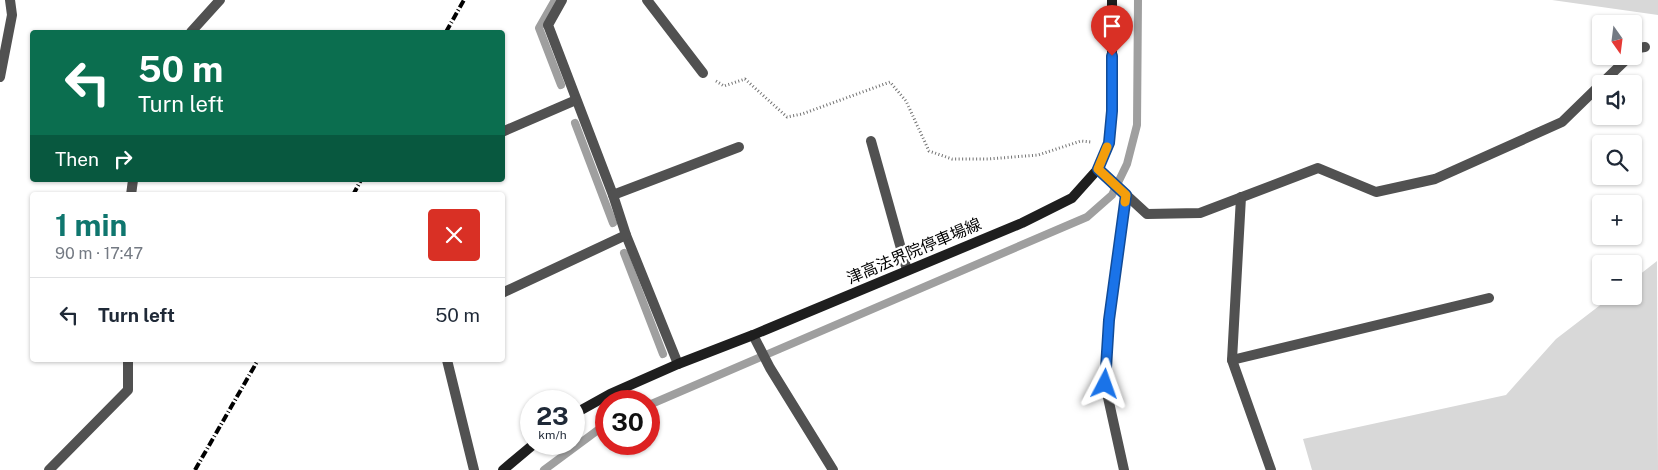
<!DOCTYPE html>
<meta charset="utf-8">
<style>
body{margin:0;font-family:"Public Sans","Noto Sans JP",sans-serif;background:#f2f2f3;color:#1f2937;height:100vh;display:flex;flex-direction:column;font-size:19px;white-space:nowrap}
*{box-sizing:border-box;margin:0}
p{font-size:16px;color:#747a83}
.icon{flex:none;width:28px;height:28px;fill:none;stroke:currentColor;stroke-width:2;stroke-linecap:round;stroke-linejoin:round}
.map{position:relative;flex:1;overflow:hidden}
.drawer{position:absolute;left:30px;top:192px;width:475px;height:170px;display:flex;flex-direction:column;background:#fff;border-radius:5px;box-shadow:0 1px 4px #0004}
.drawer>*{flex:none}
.banner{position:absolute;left:30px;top:30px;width:475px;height:152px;border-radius:5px;box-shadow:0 1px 4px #0004;background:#0b6e4f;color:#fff;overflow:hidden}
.needle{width:32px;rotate:166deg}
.buttons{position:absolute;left:1592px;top:15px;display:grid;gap:10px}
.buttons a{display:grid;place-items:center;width:50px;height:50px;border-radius:5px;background:#fff;box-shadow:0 1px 4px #0004;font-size:25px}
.speed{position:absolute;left:520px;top:390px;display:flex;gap:10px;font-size:25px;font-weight:700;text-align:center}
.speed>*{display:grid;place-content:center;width:65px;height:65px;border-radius:50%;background:#fff;box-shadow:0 1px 4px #0004;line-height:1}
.speed small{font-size:12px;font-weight:400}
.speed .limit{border:8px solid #d22;background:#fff;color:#111}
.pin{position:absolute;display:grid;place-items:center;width:42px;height:42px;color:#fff;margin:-51px -21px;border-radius:50% 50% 50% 0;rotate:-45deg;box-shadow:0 0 5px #0007}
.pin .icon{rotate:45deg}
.me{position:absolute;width:55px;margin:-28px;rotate:4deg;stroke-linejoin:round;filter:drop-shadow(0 0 4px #0008)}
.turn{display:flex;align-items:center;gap:18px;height:105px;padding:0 25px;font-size:22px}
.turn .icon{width:65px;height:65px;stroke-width:2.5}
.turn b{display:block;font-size:35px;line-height:42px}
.then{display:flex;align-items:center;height:48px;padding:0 25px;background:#0003;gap:10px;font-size:19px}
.round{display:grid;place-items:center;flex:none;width:52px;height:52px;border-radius:5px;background:#f2f2f3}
.overview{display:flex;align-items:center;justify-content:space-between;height:85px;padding:0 25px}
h1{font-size:30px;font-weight:700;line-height:38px;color:#0f766e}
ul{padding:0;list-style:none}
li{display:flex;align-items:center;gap:15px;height:75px;padding:0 25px;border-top:1px solid #e0e1e3}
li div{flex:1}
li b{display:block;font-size:19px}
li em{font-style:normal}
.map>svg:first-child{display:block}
.green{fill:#d8d8d8}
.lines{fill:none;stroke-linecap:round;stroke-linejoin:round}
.stream{stroke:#9f9f9f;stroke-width:8}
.path{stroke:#737373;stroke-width:3;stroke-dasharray:1 2.5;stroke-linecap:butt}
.minor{stroke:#515151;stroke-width:10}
.secondary{stroke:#1e1e1e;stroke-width:10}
.rail{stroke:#000;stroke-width:4;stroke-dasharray:8 2.5 1 2.5;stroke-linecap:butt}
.route-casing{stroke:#114b97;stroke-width:12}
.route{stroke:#1a73e8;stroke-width:9}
.slow{stroke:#f59e0b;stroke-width:9}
.labels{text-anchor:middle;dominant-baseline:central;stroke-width:4.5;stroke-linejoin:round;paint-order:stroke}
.street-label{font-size:16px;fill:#000;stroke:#fff}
</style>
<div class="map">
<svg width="1658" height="470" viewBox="0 0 1658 470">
<rect width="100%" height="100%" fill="#fff"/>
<g class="green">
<path d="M1552,0H1658V15Z"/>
<path d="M1657,261L1658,470H1312L1303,439L1506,395L1556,339L1612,296H1634V279Z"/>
</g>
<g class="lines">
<g class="stream">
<path d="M555,0L539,28L561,85"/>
<path d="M575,123L613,223"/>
<path d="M624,253L663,354"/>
<path d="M649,405L1087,217L1112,195L1127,164L1137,125L1138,0"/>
<path d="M544,470L606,424"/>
</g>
<path class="path" d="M716,81L724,86L745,79L787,117L802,114L890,82L906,101L929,151L952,159H988L1038,155L1081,141L1091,142"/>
<g class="minor">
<path d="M562,0L548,25L613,195L626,235L678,364"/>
<path d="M647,0L703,73"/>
<path d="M191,32L220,0"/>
<path d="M1634,53L1638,48L1645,47"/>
<path d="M0,77L12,15L10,0"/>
<path d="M1601,84L1630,56"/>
<path d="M502,132L576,100"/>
<path d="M871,141L907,270"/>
<path d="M1098,169L1147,214L1200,213L1318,168L1376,192L1435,179L1562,122L1601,84"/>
<path d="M131,195L133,180"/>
<path d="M613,195L739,147"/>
<path d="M1241,197L1232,360L1271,470"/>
<path d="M502,293L626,235"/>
<path d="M753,335L770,368L833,470"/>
<path d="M447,360L474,470"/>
<path d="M1232,360L1489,298"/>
<path d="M49,470L128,390V360"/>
<path d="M1124,470L1105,384L1109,320L1126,195"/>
</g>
<g class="secondary">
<path d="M574,414L610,394L678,364L753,335L1022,223L1072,198L1098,169L1109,143L1112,111V0"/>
<path d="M503,470L534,444"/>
</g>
<g class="rail">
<path d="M446,32L464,0"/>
<path d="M353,195L361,180"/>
<path d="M195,470L258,360"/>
</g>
</g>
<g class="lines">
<g class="route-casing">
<path id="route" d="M1105,384L1109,320L1126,195L1098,169L1109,143L1112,111V56"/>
</g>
<use href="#route" class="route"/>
<path class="slow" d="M1107,147L1098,169L1126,195L1125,202"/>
</g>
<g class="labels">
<g class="street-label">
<text transform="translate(914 251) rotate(-23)">津高法界院停車場線</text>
</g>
</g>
</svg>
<div class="buttons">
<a><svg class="needle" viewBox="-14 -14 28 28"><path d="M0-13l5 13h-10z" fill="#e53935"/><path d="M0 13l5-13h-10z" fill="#747a83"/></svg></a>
<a><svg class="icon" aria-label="sound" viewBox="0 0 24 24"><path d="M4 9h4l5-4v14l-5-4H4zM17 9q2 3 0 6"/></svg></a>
<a><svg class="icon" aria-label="search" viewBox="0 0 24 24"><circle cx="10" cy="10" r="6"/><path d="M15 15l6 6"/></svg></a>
<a>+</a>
<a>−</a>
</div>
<div class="speed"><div>23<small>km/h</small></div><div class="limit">30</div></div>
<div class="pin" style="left:1112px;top:56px;background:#d93025"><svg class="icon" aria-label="arrive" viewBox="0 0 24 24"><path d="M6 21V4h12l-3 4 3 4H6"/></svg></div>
<svg class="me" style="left:1105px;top:384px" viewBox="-20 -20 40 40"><path d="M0-17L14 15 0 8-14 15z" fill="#1a73e8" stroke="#fff" stroke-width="4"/></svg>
<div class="banner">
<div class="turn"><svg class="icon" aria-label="left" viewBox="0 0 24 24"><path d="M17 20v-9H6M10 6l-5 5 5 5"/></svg><div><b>50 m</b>Turn left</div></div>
<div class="then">Then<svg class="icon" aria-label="right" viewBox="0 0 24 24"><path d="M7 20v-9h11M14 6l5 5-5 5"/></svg></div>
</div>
<section class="drawer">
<div class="overview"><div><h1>1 min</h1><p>90 m · 17:47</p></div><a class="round" style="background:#d93025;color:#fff"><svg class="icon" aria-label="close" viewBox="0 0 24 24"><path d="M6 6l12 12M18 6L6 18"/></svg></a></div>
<ul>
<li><svg class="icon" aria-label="left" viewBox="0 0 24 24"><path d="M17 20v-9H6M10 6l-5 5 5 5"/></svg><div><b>Turn left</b></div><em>50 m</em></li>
</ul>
</section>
</div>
